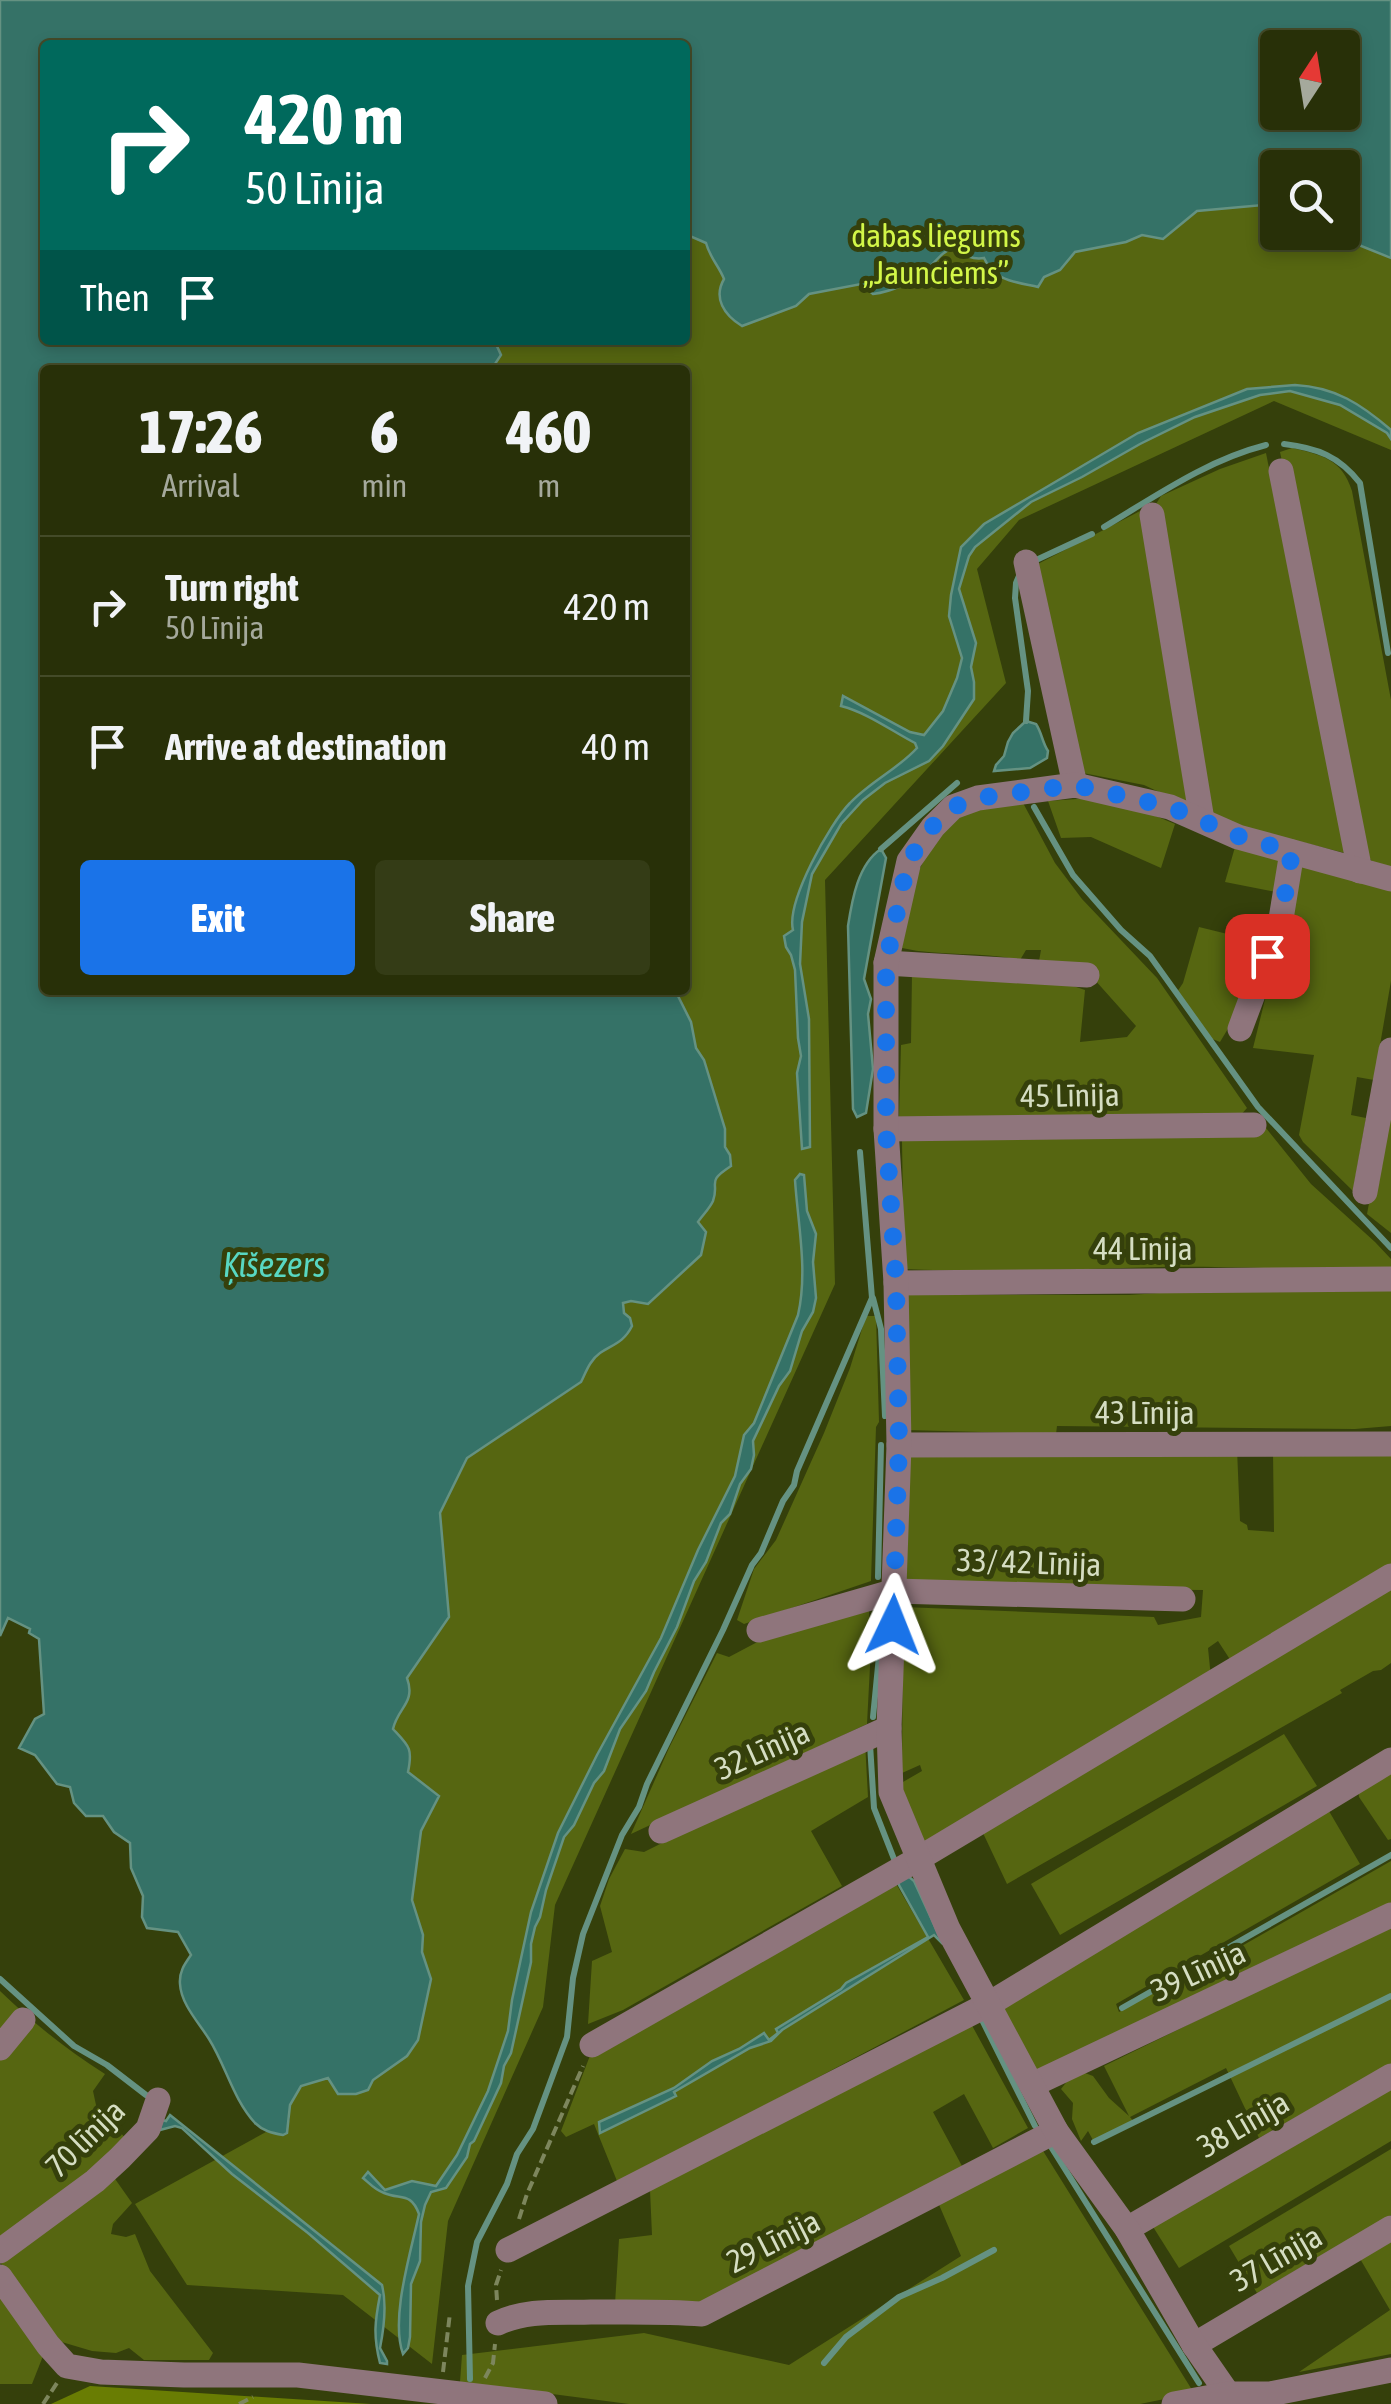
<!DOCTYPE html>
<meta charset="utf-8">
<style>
body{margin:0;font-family:"Asap Condensed",sans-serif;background:#343c16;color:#f1f3f6;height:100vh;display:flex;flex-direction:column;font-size:38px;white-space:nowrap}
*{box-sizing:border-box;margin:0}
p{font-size:32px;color:#a5a99c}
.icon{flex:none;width:55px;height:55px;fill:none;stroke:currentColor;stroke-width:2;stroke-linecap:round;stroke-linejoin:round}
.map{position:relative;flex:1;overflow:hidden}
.panel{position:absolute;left:40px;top:365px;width:650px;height:630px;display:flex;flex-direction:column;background:#283008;border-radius:10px;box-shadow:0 5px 15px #0003,0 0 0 2px #444b29}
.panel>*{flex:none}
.top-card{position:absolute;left:40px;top:40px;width:650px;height:305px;border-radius:10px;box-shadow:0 5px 15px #0003,0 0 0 2px #444b29;background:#00695c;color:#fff;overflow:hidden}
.needle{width:65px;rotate:12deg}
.controls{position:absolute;left:1260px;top:30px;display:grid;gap:20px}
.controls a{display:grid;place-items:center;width:100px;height:100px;border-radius:10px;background:#283008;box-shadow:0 5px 15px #0003,0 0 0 2px #444b29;font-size:50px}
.pin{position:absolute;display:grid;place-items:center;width:85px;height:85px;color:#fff;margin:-42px;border-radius:20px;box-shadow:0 5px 15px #0006}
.me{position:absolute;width:110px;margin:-55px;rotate:2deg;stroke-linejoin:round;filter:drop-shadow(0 0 8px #0008)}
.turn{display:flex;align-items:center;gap:35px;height:210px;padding:0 40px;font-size:45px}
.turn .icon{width:130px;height:130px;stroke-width:2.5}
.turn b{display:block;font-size:70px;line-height:85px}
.then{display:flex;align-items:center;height:95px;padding:0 40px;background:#0003;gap:20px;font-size:38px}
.eta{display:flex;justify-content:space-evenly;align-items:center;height:170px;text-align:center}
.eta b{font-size:60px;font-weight:800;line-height:70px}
.cta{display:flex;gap:20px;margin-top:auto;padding:20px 40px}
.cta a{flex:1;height:115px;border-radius:10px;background:#1a73e8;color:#fff;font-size:40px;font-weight:800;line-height:115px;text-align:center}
.cta a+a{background:#343c16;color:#f1f3f6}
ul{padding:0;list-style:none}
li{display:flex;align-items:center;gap:30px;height:140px;padding:0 40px;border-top:2px solid #444b29}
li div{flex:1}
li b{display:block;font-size:38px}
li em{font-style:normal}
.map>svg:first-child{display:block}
.green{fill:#566611;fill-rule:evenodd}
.forest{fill:#697d03}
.water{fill:#357267;stroke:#659282;stroke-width:2.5;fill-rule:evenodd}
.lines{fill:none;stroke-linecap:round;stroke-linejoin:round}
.stream{stroke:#659282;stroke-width:6}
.path{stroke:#7d865d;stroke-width:4;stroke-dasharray:10 5;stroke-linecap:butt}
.minor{stroke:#8f757c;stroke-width:25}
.route{stroke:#1a73e8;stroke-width:18;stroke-dasharray:0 32.4}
.labels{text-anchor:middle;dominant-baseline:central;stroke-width:10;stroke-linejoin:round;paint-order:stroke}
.park-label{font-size:32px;fill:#d3f648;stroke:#35400b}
.street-label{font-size:32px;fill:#d5ddc2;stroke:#35400b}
.water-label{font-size:35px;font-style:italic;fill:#58d7c2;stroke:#35400b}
</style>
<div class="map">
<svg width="1391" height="2404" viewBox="0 0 1391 2404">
<rect width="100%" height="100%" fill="#35400b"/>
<g class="green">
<path d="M0,0H1391V450L1274,401L1019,520L977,569L1006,683L825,880L835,1284L555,1905L543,2007L448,2221L432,2364L343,2295L187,2285L135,2204L266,2132L283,2135L290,2119V2105L301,2086L328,2077L338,2094H356L368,2090L373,2080L407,2056L431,1979L422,1952L423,1935L412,1901L421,1831L439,1796L408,1772C413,1748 409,1745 392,1729C398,1708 416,1702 407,1679L449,1617L440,1513L467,1458L581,1383L590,1364L0,1570ZM45,45H685V340H45ZM1278,48H1342V112H1278ZM1278,168H1342V232H1278ZM45,370H685V990H45Z"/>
<path d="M1292,448C1322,455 1342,459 1352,491L1391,700V867L1374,864L1367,855L1280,452Z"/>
<path d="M1266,453L1345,853L1222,822L1212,814L1156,504L1161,496L1220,469Z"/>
<path d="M1142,510L1189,806L1144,785L1078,772L1034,566Z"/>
<path d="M1106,797L1122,802L1175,824L1161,868L1091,837L1061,838L1048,801Z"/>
<path d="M1022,801L1055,863L1082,899L1157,978L1247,1108L1239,1117L899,1118L901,1045L911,1043L912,974L1053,979L1085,990L1080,1042L1127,1037L1136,1026L1094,979L1039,961L1041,950H1026L1020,960C981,951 941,957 902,948L908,894L939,828L967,810Z"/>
<path d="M1235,847L1282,860L1276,892L1225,882Z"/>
<path d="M1299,862L1391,890V981L1374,1080L1357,1077L1351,1115L1366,1118L1353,1191L1303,1142L1299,1135L1314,1055L1253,1048Z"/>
<path d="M1199,927L1260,942L1247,997L1220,1042L1210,1038L1177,992L1183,983Z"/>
<path d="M1391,1086V1233L1367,1214Z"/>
<path d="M1266,1128L1311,1184L1375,1242L1391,1259V1268C1314,1271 1237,1266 1159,1267C1074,1269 990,1273 904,1269L902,1141Z"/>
<path d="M1391,1289V1426L1355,1429L1057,1426L1056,1434L907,1430L906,1295H1129L1189,1291Z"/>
<path d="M866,1316H876L879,1422L876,1427L871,1581L744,1624L737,1620L754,1569L776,1540L824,1433L850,1368Z"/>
<path d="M1391,1443V1569L1231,1661L1218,1641L1208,1648L1211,1678L924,1843L896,1786L922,1771L920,1765L902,1773L903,1607L1154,1617L1158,1625L1201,1617L1203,1590L904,1588L905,1451L1237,1449L1240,1521L1247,1525L1248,1530L1274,1532L1273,1451Z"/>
<path d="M1391,1586V1663L1381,1670L1373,1671L1340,1690L1342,1693L1007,1884L983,1833L1030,1807L1028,1800Z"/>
<path d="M869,1602L870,1666L867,1724L631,1834L669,1748L717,1653L729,1657L765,1638Z"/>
<path d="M1284,1734L1317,1786L1060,1935L1031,1884Z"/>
<path d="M865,1742L868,1797L811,1831L842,1886L623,2010L588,2024L592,1961L612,1952L600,1906L609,1879L625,1849L644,1852Z"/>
<path d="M1391,1766V1839L1388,1840L1359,1797L1358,1785Z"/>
<path d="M1326,1806L1360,1864L1116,2004L1119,2012L1195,1967L1240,1947L1391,1861V1903L1038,2073L998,2003Z"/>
<path d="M895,1882L964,2000L639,2172L617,2181L594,2124L566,2137L561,2131L591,2053Z"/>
<path d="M1391,1925V2064L1259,2138L1226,2068L1130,2117L1134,2122L1094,2142L1088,2131L1081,2141L1072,2119L1073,2103L1061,2089L1068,2080L1085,2073L1093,2076L1109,2098L1129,2116L1104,2066Z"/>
<path d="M0,1991C33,2023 67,2050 105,2074L93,2091L96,2105L127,2140L0,2247Z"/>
<path d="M969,2020L1028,2128L993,2148L964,2094L933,2112L962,2166L923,2188L856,2220L759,2276L696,2307L615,2304L619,2239L652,2235L650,2190Z"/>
<path d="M1391,2084V2141L1179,2268L1150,2222Z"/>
<path d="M1040,2146L1194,2393L1140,2404H629L460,2382L462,2355L644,2333L789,2365L961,2256L937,2200Z"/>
<path d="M1391,2149V2215L1257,2293L1229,2246Z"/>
<path d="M113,2176L132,2203L113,2224L111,2234L126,2237L135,2234L150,2271L213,2353L209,2360H144L129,2348L116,2353L92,2351L55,2340L37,2319L1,2263Z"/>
<path d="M1391,2237V2354L1299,2372L1390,2310L1359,2257Z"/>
<path d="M0,2292L43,2356L32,2384H0Z"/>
</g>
<path class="forest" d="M90,2386L371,2404H51Z"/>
<g class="water">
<path d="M0,0H1391V258L1329,233L1342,232V168H1278L1277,211L1263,205L1197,211L1163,239L1142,235L1126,242L1075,252L1060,270L1044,277L1038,287C1016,282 994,281 984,258C971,260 965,255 954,247C942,252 937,260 928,269C915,281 891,292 873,294L861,284L809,294L796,306L742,326C724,315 713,298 724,279C719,266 710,258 706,243L685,234V45H45V340H498L496,344L501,355L491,370H45V990H675L691,1022L696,1048L704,1060L725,1129V1147L730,1155L731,1166C705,1183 720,1181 713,1201C710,1208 702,1216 698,1222L706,1232L701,1255L648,1304L631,1301L623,1303L624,1313L630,1318L632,1326C624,1342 614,1344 600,1353C590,1360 586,1372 581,1382L467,1458L440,1513L449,1617L407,1678C416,1703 398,1707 393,1729C409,1746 413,1748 408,1772L439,1796L421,1831L412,1900L423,1935L422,1952L431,1979L418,2040L407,2056L373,2080L368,2090L356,2094H338L328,2078L301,2086L290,2105L287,2133L283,2135C272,2133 263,2131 255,2123C233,2099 226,2066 209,2039C199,2023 181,2004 180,1984C179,1972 184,1965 191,1955L178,1932L147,1928L142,1917L143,1896L131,1868L130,1843L114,1832L103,1816H86L74,1803L70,1787L57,1784L35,1755L19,1748L35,1719L44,1714L39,1639L29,1633L30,1629L8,1618L0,1636ZM1278,48H1342V112H1278Z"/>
<path d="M1295,385C1335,387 1361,404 1391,430V439L1387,433L1340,405L1290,391L1260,395L1195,417L1140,444L1082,477L1031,502L975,547L969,556L959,589L976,643L971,667L974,682V699L943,746L929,761L885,783L863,800L841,824L812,874L802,922L800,964L809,1019L810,1147L802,1149L797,1073L801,1056L798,1038L795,970L791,955L786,947L784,936L793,930C786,902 830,823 850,803C871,781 898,769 917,748L915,743C890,730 868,713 841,706L843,696L910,732L924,735L943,711L957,678L962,658L949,616L951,595L961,547L984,524L1138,433L1247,389Z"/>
<path d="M1026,721L1036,724C1042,733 1042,742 1048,751L1047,758L1030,768L994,771L996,765L1004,756L1008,742L1013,733Z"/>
<path d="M881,849L886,858L864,979L871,999L868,1014L873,1069L866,1113L857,1117L853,1109L848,926C852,900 858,864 881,849Z"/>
<path d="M800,1174L804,1175L807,1211L816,1234L813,1262L816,1298L813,1312L802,1331L790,1371L779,1386L753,1441L754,1455L751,1469L740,1484L730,1514L721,1523L706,1562L694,1581L677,1627L654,1672L646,1691L620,1729L604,1771L594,1783L574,1825L564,1837L546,1890L540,1917L535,1927L531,1944V1962L511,2053L504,2066L501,2083L474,2141L470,2144L467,2157L446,2188L431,2192L425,2205L421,2222L420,2261L411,2284L410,2337L408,2348L403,2354C390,2318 411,2252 419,2214C411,2192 401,2200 384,2193C375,2190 369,2183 363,2178L368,2172L385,2190L412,2181L436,2186L457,2155L488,2091L508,2031L512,2000L531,1912L558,1833L597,1755L661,1638L698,1550L735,1476L744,1435L754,1423L798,1315C808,1271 798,1225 795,1180Z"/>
<path d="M908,1876L914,1881L943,1944L934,1935L782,2030L771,2041L750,2048L674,2092L676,2096L600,2133L599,2122L674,2088L712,2061L739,2049L764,2033L769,2040L778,2033L776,2029L841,1989L846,1983L928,1937L899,1885L897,1877Z"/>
<path d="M170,2115L382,2285C387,2305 384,2328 380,2348L387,2361V2364L380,2363C373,2336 375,2321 380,2295L308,2233L232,2174L182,2128L175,2126L160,2130L162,2120L166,2121Z"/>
</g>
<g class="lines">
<g class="stream">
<path d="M1284,444C1317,448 1339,456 1360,483L1388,653"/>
<path d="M1104,527C1156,496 1207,460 1266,445"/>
<path d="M1034,561L1092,534"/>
<path d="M1019,576L1016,583L1015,598L1028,691L1026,721"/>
<path d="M1034,807L1073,875L1121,930L1150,956L1258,1107L1391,1248"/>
<path d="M881,849L957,783"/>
<path d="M873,1298L881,1329L885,1416"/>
<path d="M878,1577L881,1445"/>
<path d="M873,1717L879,1656L877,1604"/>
<path d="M870,1744L874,1808L894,1859"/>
<path d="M0,1979L74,2046L107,2065L146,2095"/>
<path d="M1122,2008L1391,1855"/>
<path d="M980,2016L1035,2126"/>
<path d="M1048,2142L1199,2383"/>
<path d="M1094,2142L1391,1996"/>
<path d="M824,2363L846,2337L899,2297L942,2278L994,2250"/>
<path d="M470,2379L468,2286L477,2242L507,2184L517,2154L533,2129L567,2037L573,1978L583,1934L622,1835L639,1807L647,1784L723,1630L752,1565L761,1553L783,1501L794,1485L797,1471L872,1298L860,1152"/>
</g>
<g class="path">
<path d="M519,2219L527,2194L583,2066"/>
<path d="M497,2300L496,2285L501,2270"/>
<path d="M443,2372L450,2313"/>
<path d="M485,2378L493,2363L495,2344"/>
<path d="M43,2404L57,2383"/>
<path d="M239,2404L253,2397"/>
</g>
<g class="minor">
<path d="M1281,471L1360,871"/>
<path d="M1152,515L1202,820"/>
<path d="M1026,562L1075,785"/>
<path d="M886,963L1087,975"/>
<path d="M1240,1029L1281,919L1292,852"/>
<path d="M886,1129L1254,1125"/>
<path d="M1365,1192L1391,1050"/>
<path d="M896,1283L1391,1279"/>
<path d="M899,1445L1391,1444"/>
<path d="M759,1630L895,1591L1183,1599"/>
<path d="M661,1831L889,1728"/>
<path d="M592,2045L918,1859L1391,1576"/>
<path d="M0,2048L23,2020"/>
<path d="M1032,2085L1391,1915"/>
<path d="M1127,2229L1391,2076"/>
<path d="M508,2250L989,2004L1391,1760"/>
<path d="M0,2251L95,2181L120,2158L148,2129L158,2100"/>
<path d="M0,2277L48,2345L67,2366L101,2372L184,2375H298L545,2404"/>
<path d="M498,2323C527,2309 560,2313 591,2312C628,2312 665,2311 702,2314L1056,2131"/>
<path d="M1194,2345L1391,2228"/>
<path d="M1228,2394L1194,2345L1127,2229L1056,2131L948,1929L891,1792L889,1728L899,1445L896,1283L886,1129V963L909,861L933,827L953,807L978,798L1075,785L1170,807L1238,837L1391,879"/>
<path d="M1174,2404L1228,2394H1270L1391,2370"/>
</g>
</g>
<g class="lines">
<path class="route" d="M893,1625L899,1444L896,1283L886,1129V963L908,861L933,826L953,807L978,798L1075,785L1170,807L1238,836L1292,852L1281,919L1267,956"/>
</g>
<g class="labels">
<g class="park-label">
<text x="936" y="235">dabas liegums<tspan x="936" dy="37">„Jaunciems”</tspan></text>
</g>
<g class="street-label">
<text transform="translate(1070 1095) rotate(-1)">45 Līnija</text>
<text x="1143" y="1248">44 Līnija</text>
<text x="1145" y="1412">43 Līnija</text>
<text transform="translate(1029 1562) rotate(2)">33/ 42 Līnija</text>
<text transform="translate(762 1750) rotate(-24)">32 Līnija</text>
<text transform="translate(1198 1971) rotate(-25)">39 Līnija</text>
<text transform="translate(1243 2124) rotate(-30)">38 Līnija</text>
<text transform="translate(85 2138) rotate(-44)">70 līnija</text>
<text transform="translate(773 2241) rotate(-27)">29 Līnija</text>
<text transform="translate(1276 2258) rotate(-30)">37 Līnija</text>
</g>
<g class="water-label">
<text x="274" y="1264">Ķīšezers</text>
</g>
</g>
</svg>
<div class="controls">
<a><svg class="needle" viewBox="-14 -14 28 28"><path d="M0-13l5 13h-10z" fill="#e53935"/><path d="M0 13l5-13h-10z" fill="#a5a99c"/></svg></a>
<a><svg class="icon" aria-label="search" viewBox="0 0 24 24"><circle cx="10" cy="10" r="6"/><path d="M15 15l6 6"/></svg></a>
</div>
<div class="pin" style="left:1267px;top:956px;background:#d93025"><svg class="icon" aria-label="arrive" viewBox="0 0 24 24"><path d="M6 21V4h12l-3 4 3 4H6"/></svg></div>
<svg class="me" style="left:893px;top:1625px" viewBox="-20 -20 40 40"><path d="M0-17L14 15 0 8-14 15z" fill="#1a73e8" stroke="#fff" stroke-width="4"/></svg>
<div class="top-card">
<div class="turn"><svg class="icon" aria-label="right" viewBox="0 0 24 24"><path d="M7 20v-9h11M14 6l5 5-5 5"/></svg><div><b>420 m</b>50 Līnija</div></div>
<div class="then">Then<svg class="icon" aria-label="arrive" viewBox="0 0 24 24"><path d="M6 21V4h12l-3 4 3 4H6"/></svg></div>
</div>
<section class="panel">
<div class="eta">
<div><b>17:26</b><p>Arrival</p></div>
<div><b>6</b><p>min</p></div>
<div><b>460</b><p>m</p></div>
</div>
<ul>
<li><svg class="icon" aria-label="right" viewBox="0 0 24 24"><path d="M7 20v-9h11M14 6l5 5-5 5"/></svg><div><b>Turn right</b><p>50 Līnija</p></div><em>420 m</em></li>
<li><svg class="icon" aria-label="arrive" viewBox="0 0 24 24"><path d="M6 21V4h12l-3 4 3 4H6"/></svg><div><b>Arrive at destination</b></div><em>40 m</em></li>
</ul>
<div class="cta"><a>Exit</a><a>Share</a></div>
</section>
</div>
